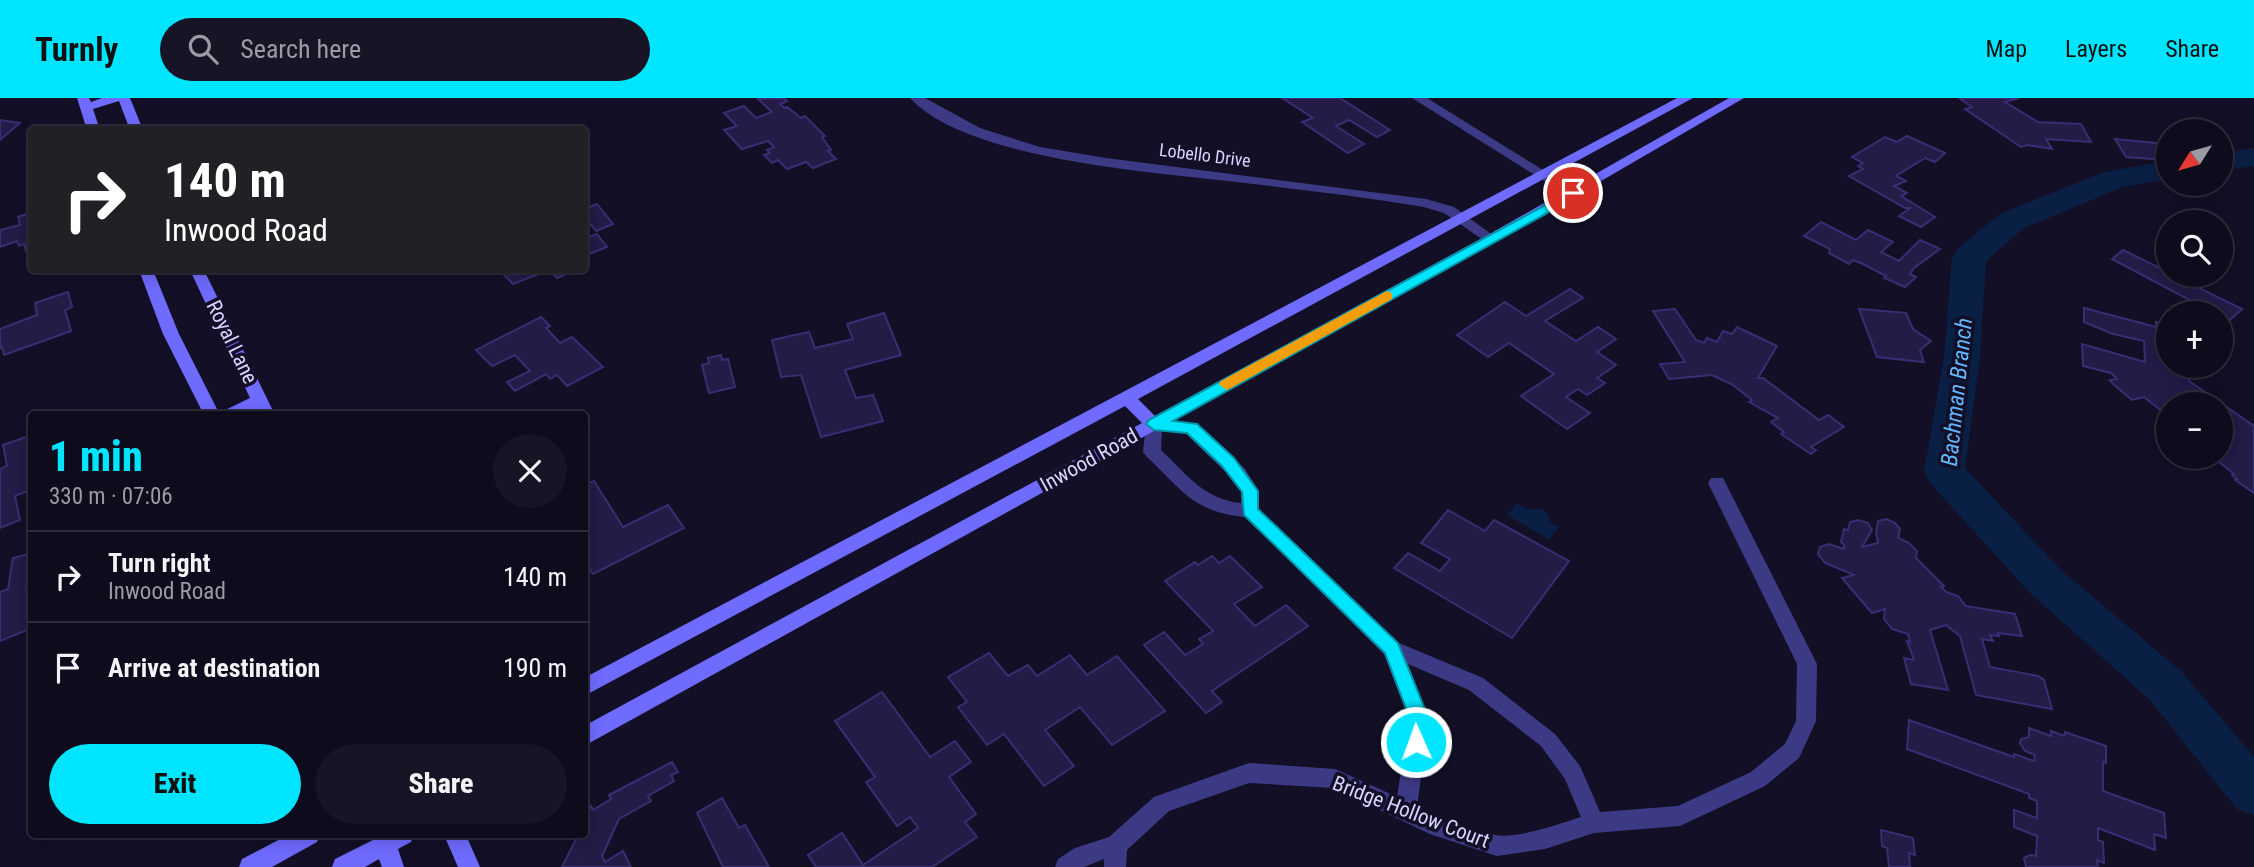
<!DOCTYPE html>
<meta charset="utf-8">
<style>
body{margin:0;font-family:"Roboto Condensed",sans-serif;background:#171425;color:#f1f3f6;height:100vh;display:flex;flex-direction:column;font-size:26px;white-space:nowrap}
*{box-sizing:border-box;margin:0}
p{font-size:23px;color:#9b9ba3}
.icon{flex:none;width:38px;height:38px;fill:none;stroke:currentColor;stroke-width:2;stroke-linecap:round;stroke-linejoin:round}
.map{position:relative;flex:1;overflow:hidden}
.panel{position:absolute;left:28px;top:313px;width:560px;height:427px;display:flex;flex-direction:column;background:#0e0b1c;border-radius:7px;box-shadow:0 4px 18px #0003,0 0 0 2px #2e2b3b}
.panel>*{flex:none}
.top-card{position:absolute;left:28px;top:28px;width:560px;height:147px;border-radius:7px;box-shadow:0 4px 18px #0003,0 0 0 2px #2e2b3b;background:#202124;color:#fff;overflow:hidden}
.needle{width:46px;rotate:233deg}
.controls{position:absolute;left:2156px;top:21px;display:grid;gap:14px}
.controls a{display:grid;place-items:center;width:77px;height:77px;border-radius:50%;background:#0e0b1c;box-shadow:0 4px 18px #0003,0 0 0 2px #2e2b3b;font-size:35px}
.pin{position:absolute;display:grid;place-items:center;width:60px;height:60px;color:#fff;margin:-30px;border:4px solid #fff;border-radius:50%;box-shadow:0 2px 7px #0007}
.me{position:absolute;width:77px;margin:-38px;rotate:358deg;stroke-linejoin:round;filter:drop-shadow(0 0 5px #0008)}
.turn{display:flex;align-items:center;gap:24px;height:147px;padding:0 21px;font-size:32px}
.turn .icon{width:91px;height:91px;stroke-width:2.5}
.turn b{display:block;font-size:49px;line-height:60px}
.round{display:grid;place-items:center;flex:none;width:74px;height:74px;border-radius:37px;background:#171425}
.overview{display:flex;align-items:center;justify-content:space-between;height:119px;padding:0 21px}
h1{font-size:42px;font-weight:800;line-height:52px;color:#00e5ff}
.button{display:flex;gap:14px;margin-top:auto;padding:14px 21px}
.button a{flex:1;height:80px;border-radius:42px;background:#00e5ff;color:#111;font-size:28px;font-weight:800;line-height:80px;text-align:center}
.button a+a{background:#171425;color:#f1f3f6}
ul{padding:0;list-style:none}
li{display:flex;align-items:center;gap:21px;height:91px;padding:0 21px;border-top:2px solid #2e2b3b}
li div{flex:1}
li b{display:block;font-size:26px}
li em{font-style:normal}
header{display:flex;align-items:center;gap:42px;box-sizing:border-box;height:98px;padding:0 35px;background:#00e5ff;color:#111}
header strong{font-size:33px}
nav{display:flex;gap:38px;margin-inline-start:auto;font-size:24px}
.search{width:490px;height:63px;background:#171425;display:flex;align-items:center;gap:18px;box-sizing:border-box;padding:0 24px;border-radius:38px;color:#9b9ba3;font-size:26px}
.map>svg:first-child{display:block}
.water{fill:#0a1f44}
.lines{fill:none;stroke-linecap:round;stroke-linejoin:round}
.river{fill:#0a1f44;fill-rule:evenodd}
.building{fill:#241b47;stroke:#3b2d73;stroke-width:2}
.minor{fill:#3d3a85;fill-rule:evenodd}
.secondary{fill:#6f6bff;fill-rule:evenodd}
.route{fill:#00e5ff;stroke:#0095a6;stroke-width:2}
.slow{fill:#f59e0b}
.labels{text-anchor:middle;dominant-baseline:central;stroke-width:7;stroke-linejoin:round;paint-order:stroke}
.far-street-label{font-size:18px;fill:#d9d4ff;stroke:#130f26}
.street-label{font-size:21px;fill:#d9d4ff;stroke:#130f26}
.water-label{font-size:23px;font-style:italic;fill:#62b6ff;stroke:#130f26}
</style>
<header>
<strong>Turnly</strong>
<div class="search"><svg class="icon" aria-label="search" viewBox="0 0 24 24"><circle cx="10" cy="10" r="6"/><path d="M15 15l6 6"/></svg>Search here</div>
<nav><a>Map</a><a>Layers</a><a>Share</a></nav>
</header>
<div class="map">
<svg width="2254" height="769" viewBox="0 0 2254 769">
<rect width="100%" height="100%" fill="#130f26"/>
<path class="water" d="M1517,405L1527,411H1542L1549,417V424L1559,429L1549,442L1507,417Z"/>
<g class="lines">
<g class="river">
<path d="M2254,50V68L2221,73V55Z"/>
<path d="M2168,63V81L2123,89L2024,130L1986,163L1980,259L1965,370L2060,471L2182,574L2254,659V717L2237,711L2150,602L2030,495L1930,385L1924,374L1944,259L1952,159L1957,151L2000,116L2104,74Z"/>
</g>
</g>
<g class="building">
<path d="M784,0L787,3L780,6L785,10L787,9L801,20L805,18L825,38L822,39L831,52L828,53L836,61L813,70L806,64L787,71L778,62L772,65L764,57L770,55L767,52L774,49L768,43L742,51L724,32L737,28L724,15L744,8L756,20L772,14L758,1Z"/>
<path d="M1282,0H1340L1390,32L1377,39L1349,22L1336,28L1364,46L1348,55L1302,24L1313,20Z"/>
<path d="M1959,0H2019L2005,4L2038,24L2081,26L2091,44L2046,41L2052,51L2027,47L2021,49L1965,11L1972,9Z"/>
<path d="M0,22L20,25L0,42Z"/>
<path d="M1907,38L1945,55L1935,64L1925,60L1896,78L1906,83L1894,88L1907,95L1901,98L1935,119L1921,129L1899,118L1910,110H1905L1849,78L1863,71L1858,68L1863,65L1852,59L1885,39L1897,44Z"/>
<path d="M2115,41L2156,45L2167,62L2126,59Z"/>
<path d="M597,106L613,126L596,133L584,118V111Z"/>
<path d="M32,114V152L26,153L24,146L19,148L17,143L0,149V132L20,127L18,119Z"/>
<path d="M1821,124L1856,142L1868,132L1893,144L1881,154L1899,163L1920,142L1940,151L1914,170L1910,176L1916,179L1905,189L1884,180L1886,178L1863,166L1853,162L1849,166L1829,155L1830,151L1804,138Z"/>
<path d="M597,136L607,149L584,158V141Z"/>
<path d="M2123,152L2168,174V177H2173L2242,211L2229,223L2221,218V215H2214L2112,161Z"/>
<path d="M499,172H577L557,180L549,172L513,186Z"/>
<path d="M1570,191L1583,200L1545,223L1576,243L1598,229L1616,241L1597,254L1616,267L1597,280L1605,285L1587,297L1578,291L1566,299L1590,315L1567,331L1521,298L1554,276L1509,245L1488,259L1457,237L1505,204L1526,218Z"/>
<path d="M68,194L72,209L65,212L71,233L4,257L2,249L0,250V231L37,217L35,205Z"/>
<path d="M2084,210L2156,229V224L2168,228V268H2191V272L2188,271L2189,283L2254,328V395L2235,382L2237,381L2232,377L2234,376L2213,359H2221V306H2168V318L2144,299L2132,302L2113,286L2110,282L2117,281L2111,275L2083,268L2082,246L2145,264L2144,243L2113,236L2084,224Z"/>
<path d="M1675,211L1696,242L1704,245L1707,240L1717,244L1723,233L1732,236L1737,229L1777,248L1758,280H1763L1819,322L1828,317L1844,329L1811,349L1816,352L1811,356L1781,336L1784,334L1771,324L1778,320L1749,304L1752,302L1733,287L1712,277L1669,281L1660,266L1685,264L1653,213Z"/>
<path d="M1859,211L1906,215L1913,231L1931,243L1920,252L1924,264L1877,259Z"/>
<path d="M884,215L901,257L845,272L856,300L873,297L883,323L821,339L801,277L781,279L772,242L809,234L815,250L853,241L847,226Z"/>
<path d="M541,219L550,228L546,230L560,245L572,239L603,269L567,288L557,277L550,281L546,276L515,293L507,284L530,273L515,257L492,268L476,252Z"/>
<path d="M721,257L722,262L728,261L735,289L709,295L702,267L709,265L708,260Z"/>
<path d="M32,337V391L15,398L20,422L0,430V371L7,368L3,347Z"/>
<path d="M594,383L623,429L668,407L684,430L593,476L584,462V387Z"/>
<path d="M1448,412L1485,433L1494,422L1569,463L1512,540L1394,470L1408,455L1440,473L1450,461L1421,445Z"/>
<path d="M1886,421L1895,425L1900,431L1898,440L1909,445L1917,453L1916,460L1944,488L1941,489L1946,494L1958,498L1966,508L2015,516L2022,538L1998,535L1999,538L1990,537L1993,543L1982,541L1990,569L2038,578L2044,582L2052,611L1976,597L1960,538L1946,527L1930,532L1948,592L1911,586L1904,560L1914,562L1907,543L1910,544L1908,536L1892,531L1884,521L1885,511L1872,515L1842,480L1854,477L1852,476L1825,465L1818,456L1820,449L1829,446L1844,451V447L1841,444L1844,431L1848,432L1850,424L1858,422L1868,425L1872,432L1862,449L1878,445L1876,435L1878,423Z"/>
<path d="M32,455V483L26,485L28,503L32,502V530L0,543V494L8,491L13,460Z"/>
<path d="M1212,458L1219,465L1230,458L1262,489L1234,506L1255,528L1286,507L1308,528L1212,593L1222,604L1206,615L1144,547L1164,534L1185,557L1203,546L1199,541L1213,533L1165,483L1195,464L1198,467Z"/>
<path d="M989,555L1008,578L1028,567L1037,578L1070,557L1087,577L1117,558L1165,613L1112,647L1080,609L1045,632L1074,668L1044,688L1004,636L987,647L958,609L967,604L948,579Z"/>
<path d="M882,594L930,659L955,643L971,664L949,679L976,716L965,724L977,739L932,769H816L808,757L842,735L863,767L918,730L910,719L897,728L866,684L875,679L835,623Z"/>
<path d="M1909,622L2014,659V656L2034,663L2035,657L2025,653L2020,645L2021,641L2029,639V630L2051,638V633L2064,638L2065,634L2106,648V665L2103,664V693L2164,715L2166,740L2154,736L2155,752L2098,730V742L2103,744L2104,765L2097,762L2098,769H2026L2024,760L2030,757L2036,758L2037,738L2014,729V712L2037,720V703L2029,700V696L1907,651Z"/>
<path d="M672,664L678,674L671,677L674,683L648,698L651,703L619,721L602,758L605,764L623,753L631,769H562L578,737H584V722L591,708L593,712L611,701L609,697Z"/>
<path d="M722,700L739,730L745,727L769,769H723L697,715Z"/>
<path d="M1881,732L1913,740L1915,757L1909,755L1910,769H1889L1887,750L1882,748Z"/>
</g>
<g class="lines">
<g class="minor">
<path d="M910,0H925L980,30L1040,49L1106,60L1426,101L1454,109L1498,141L1491,146L1486,144L1444,115L1424,109C1365,99 1305,92 1245,85C1161,75 968,63 910,0Z"/>
<path d="M1412,0H1427L1580,95L1578,98H1568Z"/>
<path d="M1154,320L1197,326L1245,371L1259,393V411L1399,545L1483,580L1555,636L1580,668L1600,714L1678,708L1751,674L1785,646L1796,623L1797,566L1708,385L1711,380H1723L1817,566L1816,623L1799,660L1765,688L1680,728L1594,735L1545,751L1497,758L1430,736L1333,690L1249,685L1169,713L1127,752L1126,769H1104V761L1084,769H1055L1058,761L1075,750L1109,739L1154,699L1249,665L1335,671L1397,699L1409,621L1384,556L1245,419C1193,414 1182,392 1146,358L1143,354L1146,326ZM1162,333L1186,336L1233,381L1241,394V405C1205,402 1186,376 1161,352ZM1408,566L1469,592L1541,648L1565,681L1581,719C1559,726 1517,741 1495,737C1469,732 1441,720 1417,709L1429,621Z"/>
</g>
<g class="secondary">
<path d="M77,0H89L91,4L102,0H130L143,32H130L119,3L93,11L100,32H87Z"/>
<path d="M1677,0H1693L1138,301L1155,318L1486,138L1729,0H1744L1496,144L584,648V628L1142,325L1125,308L584,598V580Z"/>
<path d="M139,172H153L179,236L219,315L250,300L190,172H204L275,317H259L256,311L242,317H204L163,236Z"/>
<path d="M288,737H320L317,744L272,769H239L242,761Z"/>
<path d="M371,737H414L411,744L398,751L404,769H382L379,761L365,769H332L335,761L373,742Z"/>
<path d="M444,737H466L480,769H458Z"/>
</g>
</g>
<path class="route" d="M1573,92L1578,93V98L1173,323L1197,326L1234,360L1258,393V411L1398,545L1429,621L1423,650L1416,652L1409,650L1407,644L1410,621L1385,555L1244,417L1242,394L1222,368L1187,335L1154,332L1146,326L1149,322Z"/>
<path class="slow" d="M1387,193L1392,195V201L1231,290L1226,292L1219,286L1221,283Z"/>
<g class="labels">
<g class="far-street-label">
<text transform="translate(1205 57) rotate(7)">Lobello Drive</text>
</g>
<g class="street-label">
<text transform="translate(232 244) rotate(64)">Royal Lane</text>
<text transform="translate(1089 362) rotate(-29)">Inwood Road</text>
<text transform="translate(1411 714) rotate(21)">Bridge Hollow Court</text>
</g>
<g class="water-label">
<text transform="translate(1957 294) rotate(-84)">Bachman Branch</text>
</g>
</g>
</svg>
<div class="controls">
<a><svg class="needle" viewBox="-14 -14 28 28"><path d="M0-13l5 13h-10z" fill="#e53935"/><path d="M0 13l5-13h-10z" fill="#9b9ba3"/></svg></a>
<a><svg class="icon" aria-label="search" viewBox="0 0 24 24"><circle cx="10" cy="10" r="6"/><path d="M15 15l6 6"/></svg></a>
<a>+</a>
<a>−</a>
</div>
<div class="pin" style="left:1573px;top:95px;background:#d93025"><svg class="icon" aria-label="arrive" viewBox="0 0 24 24"><path d="M6 21V4h12l-3 4 3 4H6"/></svg></div>
<svg class="me" style="left:1416px;top:644px" viewBox="-20 -20 40 40"><circle r="17" fill="#00e5ff" stroke="#fff" stroke-width="3"/><path d="M0-11L8 9 0 5-8 9z" fill="#fff"/></svg>
<div class="top-card">
<div class="turn"><svg class="icon" aria-label="right" viewBox="0 0 24 24"><path d="M7 20v-9h11M14 6l5 5-5 5"/></svg><div><b>140 m</b>Inwood Road</div></div>
</div>
<section class="panel">
<div class="overview"><div><h1>1 min</h1><p>330 m · 07:06</p></div><a class="round"><svg class="icon" aria-label="close" viewBox="0 0 24 24"><path d="M6 6l12 12M18 6L6 18"/></svg></a></div>
<ul>
<li><svg class="icon" aria-label="right" viewBox="0 0 24 24"><path d="M7 20v-9h11M14 6l5 5-5 5"/></svg><div><b>Turn right</b><p>Inwood Road</p></div><em>140 m</em></li>
<li><svg class="icon" aria-label="arrive" viewBox="0 0 24 24"><path d="M6 21V4h12l-3 4 3 4H6"/></svg><div><b>Arrive at destination</b></div><em>190 m</em></li>
</ul>
<div class="button"><a>Exit</a><a>Share</a></div>
</section>
</div>
